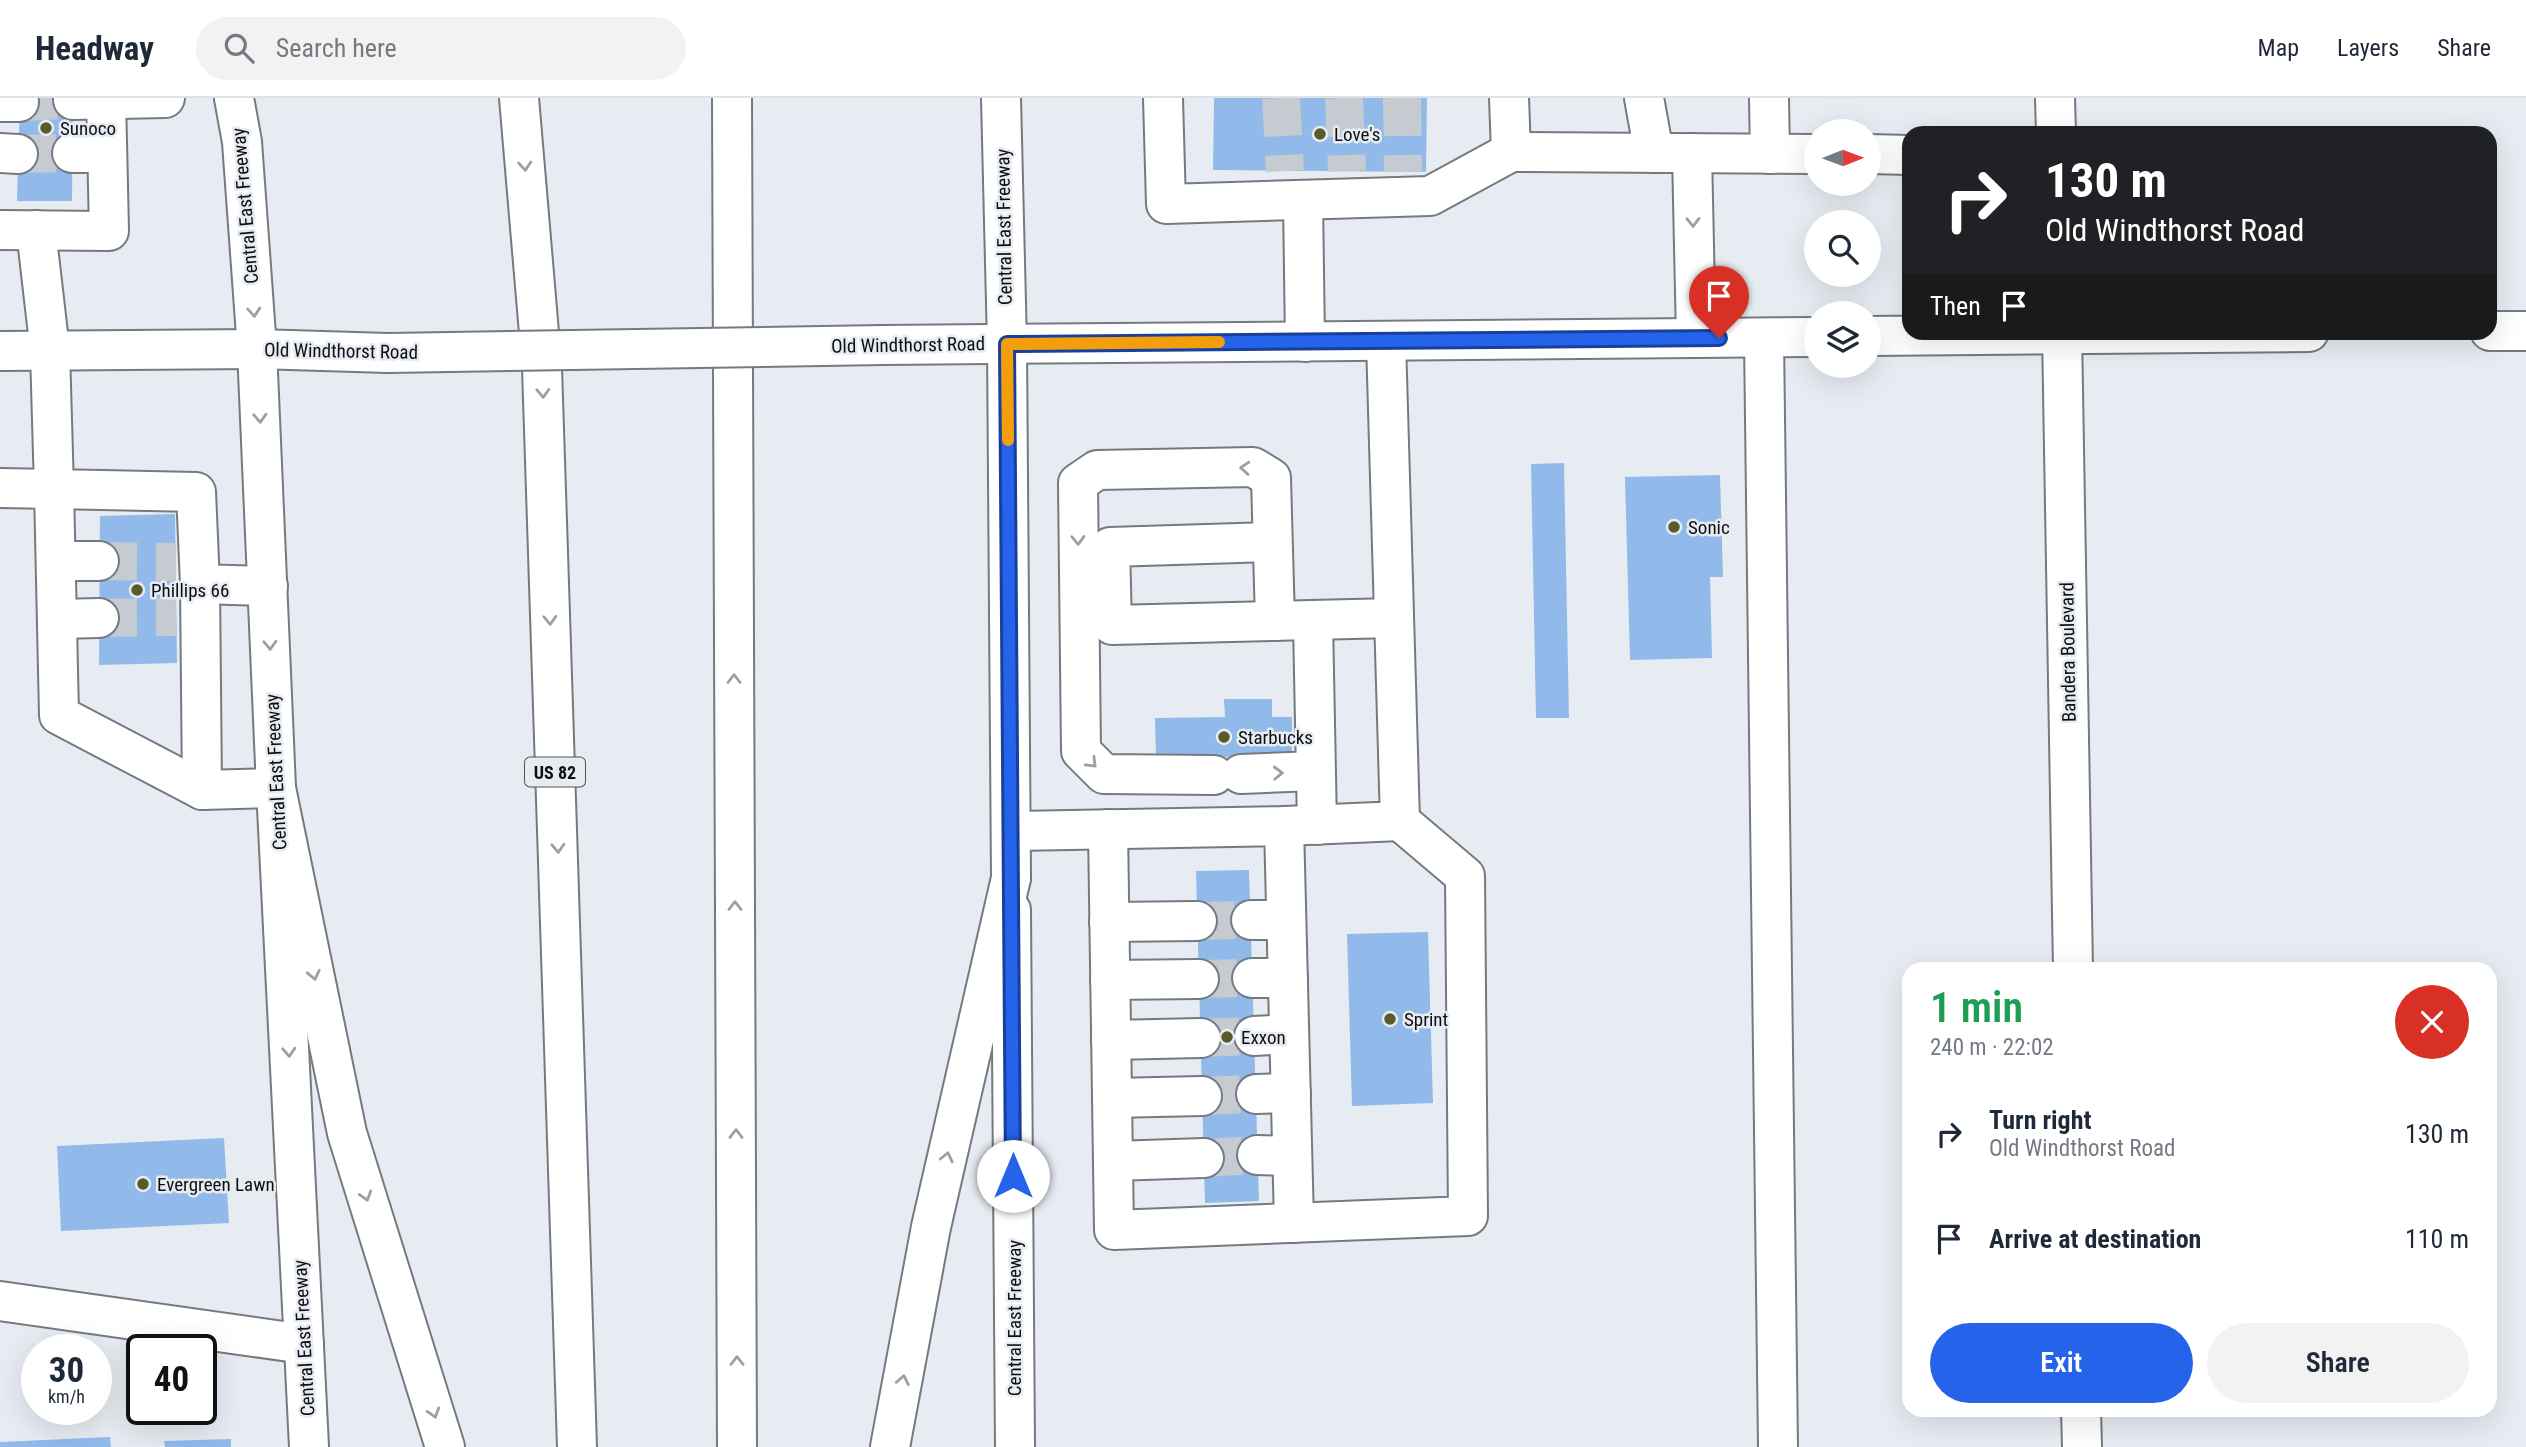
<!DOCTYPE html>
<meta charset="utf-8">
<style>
body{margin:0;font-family:"Roboto Condensed",sans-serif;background:#f2f2f3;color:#1f2937;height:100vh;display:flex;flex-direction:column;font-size:26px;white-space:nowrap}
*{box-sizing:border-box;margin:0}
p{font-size:23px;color:#747a83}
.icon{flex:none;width:38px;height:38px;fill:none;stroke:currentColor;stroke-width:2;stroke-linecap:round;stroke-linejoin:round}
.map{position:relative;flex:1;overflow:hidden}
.panel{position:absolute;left:1902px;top:864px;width:595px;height:455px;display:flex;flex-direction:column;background:#fff;border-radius:21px;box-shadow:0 7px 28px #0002}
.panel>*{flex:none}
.banner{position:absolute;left:1902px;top:28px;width:595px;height:214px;border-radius:21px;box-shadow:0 7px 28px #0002;background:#202124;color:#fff;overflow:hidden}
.needle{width:46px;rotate:89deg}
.buttons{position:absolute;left:1804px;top:21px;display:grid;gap:14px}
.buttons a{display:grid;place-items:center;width:77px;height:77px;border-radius:50%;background:#fff;box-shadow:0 7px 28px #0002;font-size:35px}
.speed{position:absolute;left:21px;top:1236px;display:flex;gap:14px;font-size:35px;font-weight:700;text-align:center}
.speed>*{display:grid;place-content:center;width:91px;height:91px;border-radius:50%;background:#fff;box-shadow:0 7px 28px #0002;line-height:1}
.speed small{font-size:18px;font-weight:400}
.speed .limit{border:4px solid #111;border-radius:10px;background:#fff;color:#111}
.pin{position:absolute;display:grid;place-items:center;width:60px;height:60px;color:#fff;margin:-72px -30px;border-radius:50% 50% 50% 0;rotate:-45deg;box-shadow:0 0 7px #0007}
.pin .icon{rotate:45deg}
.me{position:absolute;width:77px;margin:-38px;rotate:0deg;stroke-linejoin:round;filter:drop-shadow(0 0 5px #0008)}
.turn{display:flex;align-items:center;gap:24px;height:147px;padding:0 28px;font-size:32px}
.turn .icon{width:91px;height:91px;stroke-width:2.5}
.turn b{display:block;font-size:49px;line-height:60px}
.then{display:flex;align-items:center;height:66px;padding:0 28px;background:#0003;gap:14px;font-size:26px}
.round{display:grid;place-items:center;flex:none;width:74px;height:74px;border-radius:37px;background:#f2f2f3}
.summary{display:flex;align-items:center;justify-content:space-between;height:119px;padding:0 28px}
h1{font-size:42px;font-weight:600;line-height:52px;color:#1e9e55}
.primary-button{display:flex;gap:14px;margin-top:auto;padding:14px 28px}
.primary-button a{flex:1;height:80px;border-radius:42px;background:#2563eb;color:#fff;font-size:28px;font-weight:600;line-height:80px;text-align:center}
.primary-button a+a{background:#f2f2f3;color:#1f2937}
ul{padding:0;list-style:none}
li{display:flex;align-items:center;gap:21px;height:105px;padding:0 28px}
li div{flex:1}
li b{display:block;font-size:26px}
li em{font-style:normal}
header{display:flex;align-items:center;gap:42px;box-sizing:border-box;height:98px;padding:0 35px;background:#fff;border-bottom:2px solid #e0e1e3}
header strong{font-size:33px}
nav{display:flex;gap:38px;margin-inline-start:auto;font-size:24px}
.search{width:490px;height:63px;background:#f2f2f3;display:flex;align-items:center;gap:18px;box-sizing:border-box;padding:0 24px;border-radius:38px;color:#747a83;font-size:26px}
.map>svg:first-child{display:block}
.building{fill:#91b9ea}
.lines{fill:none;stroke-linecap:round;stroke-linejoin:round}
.minor-tunnel{stroke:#c6cbd1;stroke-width:38;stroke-dasharray:38 19;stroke-linecap:butt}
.minor-casing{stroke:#757a80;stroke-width:42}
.major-casing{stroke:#757a80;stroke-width:42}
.highway-casing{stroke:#757a80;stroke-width:42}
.minor{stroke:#fff;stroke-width:38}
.major{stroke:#fff;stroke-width:38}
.highway{stroke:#fff;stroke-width:38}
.minor-bridge-casing{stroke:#757a80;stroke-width:42;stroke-linecap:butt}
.minor-bridge{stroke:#fff;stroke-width:38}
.oneway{stroke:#9f9fa0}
.route-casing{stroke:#184099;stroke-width:18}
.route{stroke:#2563eb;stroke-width:12}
.slow{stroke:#f59e0b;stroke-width:12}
.poi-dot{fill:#585c2a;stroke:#e7ecf3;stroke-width:2.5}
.labels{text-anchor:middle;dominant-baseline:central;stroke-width:5;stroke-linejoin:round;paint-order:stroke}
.shield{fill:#e7ecf3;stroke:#4f5155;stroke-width:2}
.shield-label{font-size:18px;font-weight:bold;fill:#0e0f11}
.poi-label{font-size:19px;fill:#0e0f11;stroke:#e7ecf3;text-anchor:start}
.street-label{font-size:19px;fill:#0e0f11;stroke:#e7ecf3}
</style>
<header>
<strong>Headway</strong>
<div class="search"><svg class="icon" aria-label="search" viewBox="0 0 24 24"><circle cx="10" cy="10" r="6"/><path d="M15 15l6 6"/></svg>Search here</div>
<nav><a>Map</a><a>Layers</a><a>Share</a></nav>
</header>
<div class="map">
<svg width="2526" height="1349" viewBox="0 0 2526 1349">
<rect width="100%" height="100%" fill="#e7ecf3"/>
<g class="building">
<path d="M20,0H73L72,103H17Z"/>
<path d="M1214,0H1427L1426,74L1213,72Z"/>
<path d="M1564,365L1569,620H1536L1531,366Z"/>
<path d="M1720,377L1723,479H1710L1712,560L1630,562L1625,379Z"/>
<path d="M175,416L177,565L99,567L100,418Z"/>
<path d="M1224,601H1272V619H1292V658L1156,660L1155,620L1225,619Z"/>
<path d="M1249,772L1259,1103L1205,1105L1196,773Z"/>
<path d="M1428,834L1433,1005L1352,1008L1347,836Z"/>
<path d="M224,1040L229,1125L61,1133L57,1048Z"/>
<path d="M110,1339L111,1349H0V1344Z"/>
<path d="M231,1341V1349H165L164,1343Z"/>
</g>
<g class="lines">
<g class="minor-tunnel">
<path d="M1281,0L1285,73"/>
<path d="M1344,0L1347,73"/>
<path d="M1402,0L1403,74"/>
<path d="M19,4L73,2"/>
<path d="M18,56L72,55"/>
<path d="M99,463L176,464"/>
<path d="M99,520L176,519"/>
<path d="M1197,823L1251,822"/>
<path d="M1199,881L1252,880"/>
<path d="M1201,940L1254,938"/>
<path d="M1202,998L1256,996"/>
<path d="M1204,1060L1257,1057"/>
</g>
<g class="minor-casing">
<g id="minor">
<path d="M1163,0L1166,106L1430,98L1511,54L1816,56"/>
<path d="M1509,0L1511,54"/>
<path d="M1644,0L1654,55"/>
<path d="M1769,0L1770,56"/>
<path d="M2055,0L2056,35"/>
<path d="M73,2L165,0"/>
<path d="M0,4H19"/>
<path d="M0,55L18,56"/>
<path d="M72,55H107"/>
<path d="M1692,55L1696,240"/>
<path d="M1869,56L1909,57"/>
<path d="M1303,102L1305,244"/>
<path d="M0,132L109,133L106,0"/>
<path d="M36,132L50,253L54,391L196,394L200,486L268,488"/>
<path d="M2490,233H2526"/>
<path d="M2062,234L2073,872"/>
<path d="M1869,238L2309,234"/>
<path d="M1764,240L1778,1349"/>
<path d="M883,247L1816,239"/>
<path d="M0,253L257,251L388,255"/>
<path d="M0,390L54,391L59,617L202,692L200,486"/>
<path d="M1271,444L1110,449L1112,527L1394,520"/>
<path d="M56,463H99"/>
<path d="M58,521L99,520"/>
<path d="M1313,523L1317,727"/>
<path d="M1241,676L1315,673"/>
<path d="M1214,677L1104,676L1081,653L1078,385L1097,372L1253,369L1271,380L1275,523"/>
<path d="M202,692L276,690L309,1349"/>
<path d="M1284,728L1294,1125"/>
<path d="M1108,731L1114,1132L1468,1118L1465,778L1400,723"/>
<path d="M1011,733L1284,728L1400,723L1386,243"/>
<path d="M1011,812L1015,1349"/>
<path d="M1251,822H1286"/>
<path d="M1109,824L1197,823"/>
<path d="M1252,880H1288"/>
<path d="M1110,882L1199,881"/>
<path d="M1254,938L1289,936"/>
<path d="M1111,942L1201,940"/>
<path d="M1256,996L1291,995"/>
<path d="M1112,1000L1202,998"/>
<path d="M1257,1057L1292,1058"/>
<path d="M1113,1063L1204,1060"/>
<path d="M0,1203L304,1246"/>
<path d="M2081,1312L2082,1349"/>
</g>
</g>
<g class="major-casing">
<g id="major">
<path d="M234,0L242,44L257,251L276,690"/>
<path d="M1001,0L1007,246L1011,780"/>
</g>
</g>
<g class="highway-casing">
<g id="highway">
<path d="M519,0L542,270L577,1349"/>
<path d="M732,0L737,1349"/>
<path d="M276,690L347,1035L445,1349"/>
<path d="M890,1349L931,1129L1011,780"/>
</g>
</g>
<use href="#minor" class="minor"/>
<use href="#major" class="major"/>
<use href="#highway" class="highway"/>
<g class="minor-bridge-casing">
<path id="minor-bridge" d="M388,255L883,247"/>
</g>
<use href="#minor-bridge" class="minor-bridge"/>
</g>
<defs><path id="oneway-chevron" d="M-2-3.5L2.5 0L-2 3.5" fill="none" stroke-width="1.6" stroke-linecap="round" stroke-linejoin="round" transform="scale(1.75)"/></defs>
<g class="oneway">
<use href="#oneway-chevron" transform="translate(525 68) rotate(85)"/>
<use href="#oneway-chevron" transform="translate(1693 124) rotate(89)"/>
<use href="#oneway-chevron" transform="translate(254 214) rotate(86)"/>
<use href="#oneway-chevron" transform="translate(543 295) rotate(88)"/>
<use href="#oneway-chevron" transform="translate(260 320) rotate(87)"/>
<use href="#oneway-chevron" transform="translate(1245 370) rotate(-176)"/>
<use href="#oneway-chevron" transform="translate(1078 442) rotate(89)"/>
<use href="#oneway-chevron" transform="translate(550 522) rotate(88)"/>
<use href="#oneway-chevron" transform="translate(270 547) rotate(88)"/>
<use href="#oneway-chevron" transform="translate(734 581) rotate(-90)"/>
<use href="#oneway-chevron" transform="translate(1092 665) rotate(45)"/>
<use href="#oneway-chevron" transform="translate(1278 675) rotate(-2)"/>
<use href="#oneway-chevron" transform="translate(558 750) rotate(88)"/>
<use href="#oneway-chevron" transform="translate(735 808) rotate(-90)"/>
<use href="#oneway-chevron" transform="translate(314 877) rotate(78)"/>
<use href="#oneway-chevron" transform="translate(289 954) rotate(87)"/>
<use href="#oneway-chevron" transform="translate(736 1036) rotate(-90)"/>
<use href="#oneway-chevron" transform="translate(947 1059) rotate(-77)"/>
<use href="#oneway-chevron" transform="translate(366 1098) rotate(73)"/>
<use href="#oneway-chevron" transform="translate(737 1263) rotate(-90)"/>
<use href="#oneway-chevron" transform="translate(903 1282) rotate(-79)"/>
<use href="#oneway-chevron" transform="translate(434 1315) rotate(73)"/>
</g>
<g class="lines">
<g class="route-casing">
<path id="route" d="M1013,1078L1007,246L1719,240"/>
</g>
<use href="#route" class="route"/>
<path class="slow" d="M1008,342L1007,246L1219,244"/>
</g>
<g class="poi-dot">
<circle cx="46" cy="30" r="7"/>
<circle cx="1320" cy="36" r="7"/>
<circle cx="1674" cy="429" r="7"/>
<circle cx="137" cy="492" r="7"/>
<circle cx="1224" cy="639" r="7"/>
<circle cx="1390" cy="921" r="7"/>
<circle cx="1227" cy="939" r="7"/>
<circle cx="143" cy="1086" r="7"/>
</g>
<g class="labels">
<rect class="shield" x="525" y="659.5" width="60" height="29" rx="5"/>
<g class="shield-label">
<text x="555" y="674">US 82</text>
</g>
<g class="poi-label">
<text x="60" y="30">Sunoco</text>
<text x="1334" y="36">Love's</text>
<text x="1688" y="429">Sonic</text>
<text x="151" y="492">Phillips 66</text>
<text x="1238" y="639">Starbucks</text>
<text x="1404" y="921">Sprint</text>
<text x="1241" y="939">Exxon</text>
<text x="157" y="1086">Evergreen Lawn</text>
</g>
<g class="street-label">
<text transform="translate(245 108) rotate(-95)">Central East Freeway</text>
<text transform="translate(1004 129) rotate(-91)">Central East Freeway</text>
<text transform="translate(908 247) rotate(-1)">Old Windthorst Road</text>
<text transform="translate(341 253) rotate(1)">Old Windthorst Road</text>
<text transform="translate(2068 554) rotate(-91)">Bandera Boulevard</text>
<text transform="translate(276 674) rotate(-93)">Central East Freeway</text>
<text transform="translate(1014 1220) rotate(-90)">Central East Freeway</text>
<text transform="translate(304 1240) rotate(-93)">Central East Freeway</text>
</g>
</g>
</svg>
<div class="buttons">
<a><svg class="needle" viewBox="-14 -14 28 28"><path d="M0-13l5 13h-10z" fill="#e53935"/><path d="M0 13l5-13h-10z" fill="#747a83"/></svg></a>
<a><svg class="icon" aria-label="search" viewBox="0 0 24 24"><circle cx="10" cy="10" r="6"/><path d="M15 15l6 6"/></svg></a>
<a><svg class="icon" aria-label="layers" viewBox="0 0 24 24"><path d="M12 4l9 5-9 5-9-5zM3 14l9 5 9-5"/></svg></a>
</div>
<div class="speed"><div>30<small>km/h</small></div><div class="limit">40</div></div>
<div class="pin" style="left:1719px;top:240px;background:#d93025"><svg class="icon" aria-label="arrive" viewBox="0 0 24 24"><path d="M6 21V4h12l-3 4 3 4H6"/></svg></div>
<svg class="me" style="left:1013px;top:1078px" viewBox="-20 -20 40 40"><circle r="19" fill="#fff"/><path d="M0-13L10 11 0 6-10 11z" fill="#2563eb"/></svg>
<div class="banner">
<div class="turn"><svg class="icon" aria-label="right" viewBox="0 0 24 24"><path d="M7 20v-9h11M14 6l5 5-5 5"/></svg><div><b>130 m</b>Old Windthorst Road</div></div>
<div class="then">Then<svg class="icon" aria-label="arrive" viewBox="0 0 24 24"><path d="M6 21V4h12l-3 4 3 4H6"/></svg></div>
</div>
<section class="panel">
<div class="summary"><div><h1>1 min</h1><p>240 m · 22:02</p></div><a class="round" style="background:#d93025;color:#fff"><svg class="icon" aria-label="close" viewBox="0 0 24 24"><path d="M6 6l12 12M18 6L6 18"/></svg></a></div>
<ul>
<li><svg class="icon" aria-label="right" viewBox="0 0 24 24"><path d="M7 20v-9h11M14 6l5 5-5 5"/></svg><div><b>Turn right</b><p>Old Windthorst Road</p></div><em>130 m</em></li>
<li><svg class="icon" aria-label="arrive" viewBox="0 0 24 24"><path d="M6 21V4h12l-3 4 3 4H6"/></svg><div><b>Arrive at destination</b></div><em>110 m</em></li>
</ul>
<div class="primary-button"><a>Exit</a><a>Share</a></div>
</section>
</div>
